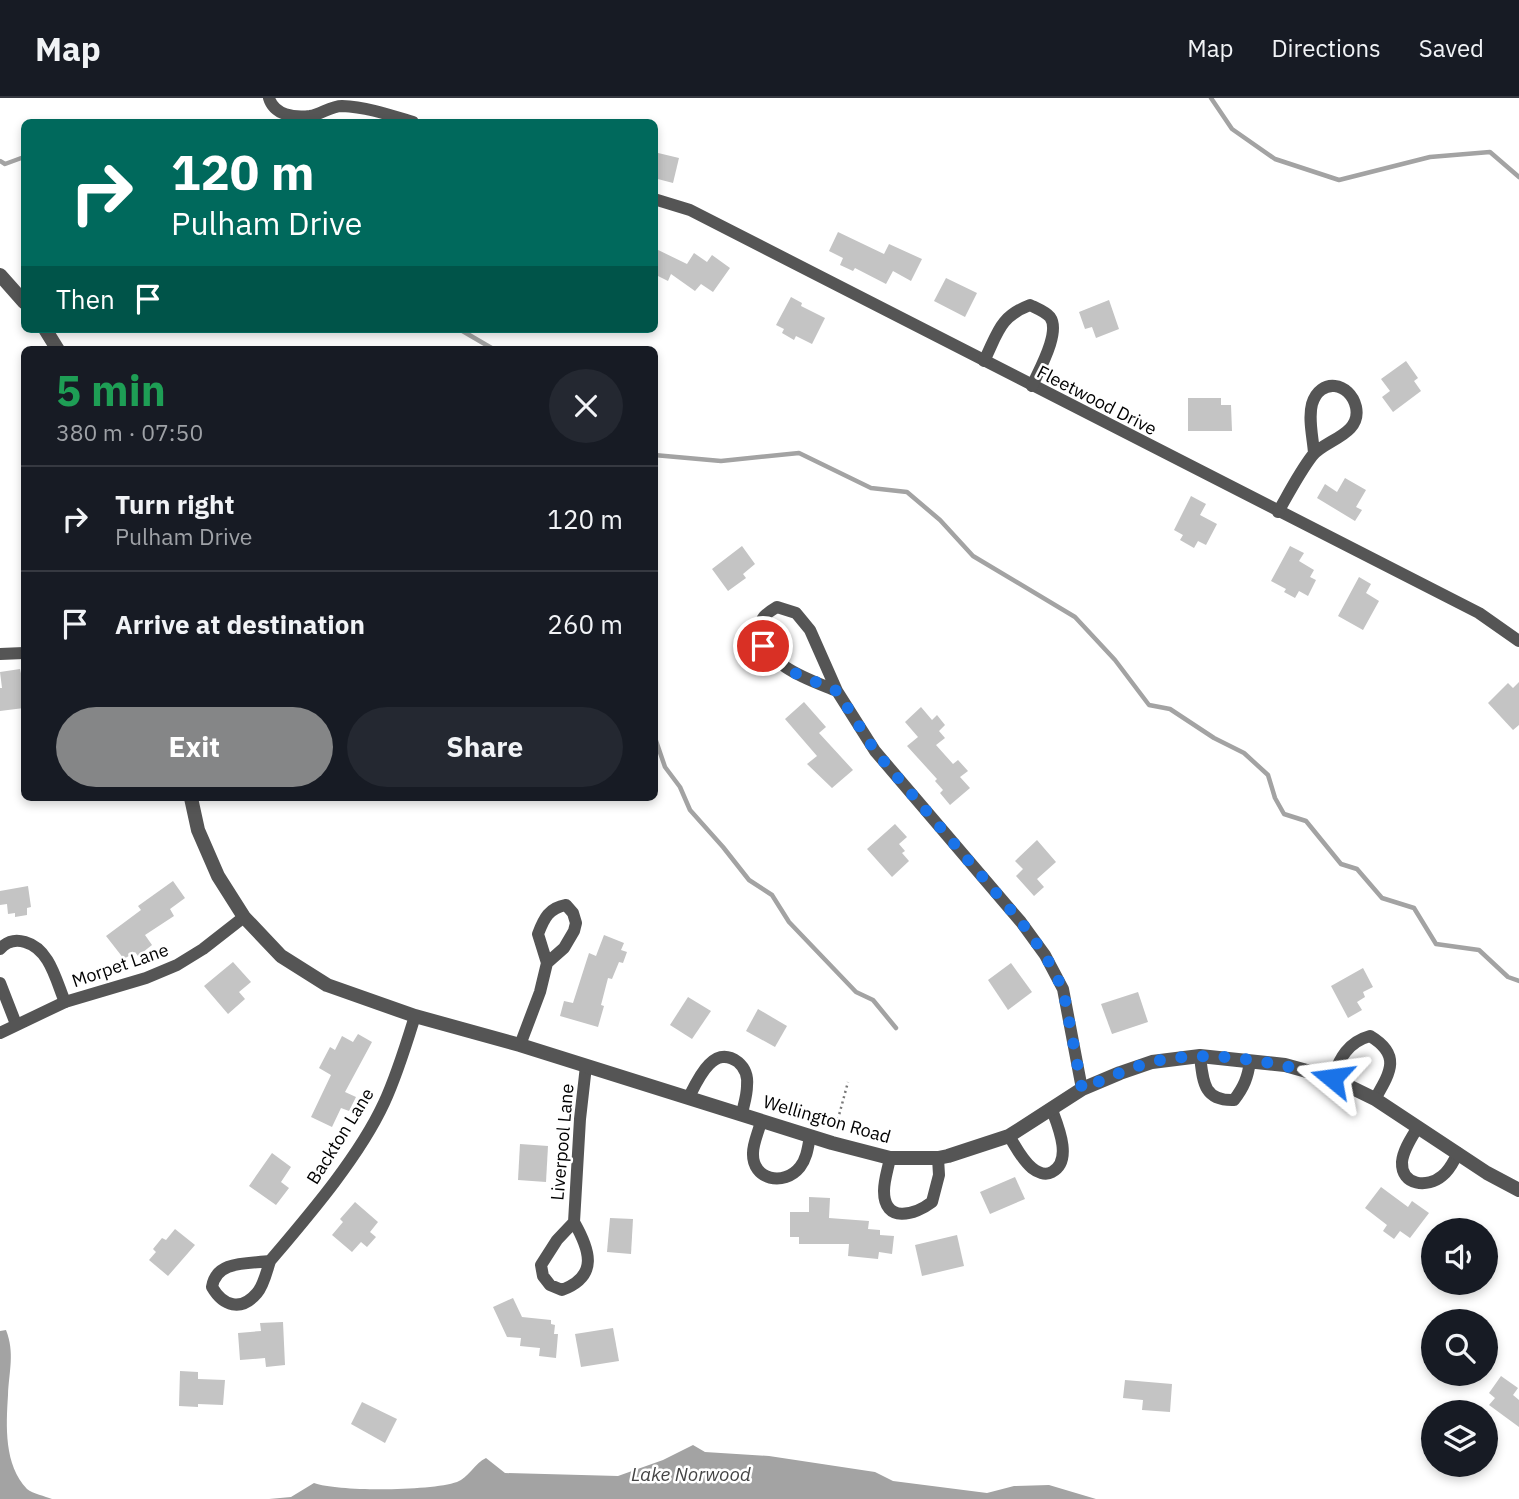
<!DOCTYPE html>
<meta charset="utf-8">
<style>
body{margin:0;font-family:"IBM Plex Sans",sans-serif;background:#242831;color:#f1f3f6;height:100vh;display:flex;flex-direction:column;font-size:26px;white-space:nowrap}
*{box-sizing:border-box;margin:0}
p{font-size:23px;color:#9ea1a6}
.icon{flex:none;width:38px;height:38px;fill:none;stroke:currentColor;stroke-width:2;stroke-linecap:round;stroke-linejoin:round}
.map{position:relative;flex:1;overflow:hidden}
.drawer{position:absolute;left:21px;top:248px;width:637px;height:455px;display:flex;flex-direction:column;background:#171b24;border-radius:10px;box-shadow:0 4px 10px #0003}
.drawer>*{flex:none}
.banner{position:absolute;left:21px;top:21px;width:637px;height:214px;border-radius:10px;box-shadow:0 4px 10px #0003;background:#00695c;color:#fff;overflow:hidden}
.fabs{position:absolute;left:1421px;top:1120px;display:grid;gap:14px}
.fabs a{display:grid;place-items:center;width:77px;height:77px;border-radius:50%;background:#171b24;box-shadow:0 4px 10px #0003;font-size:35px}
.pin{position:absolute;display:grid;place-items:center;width:60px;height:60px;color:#fff;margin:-30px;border:4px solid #fff;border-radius:50%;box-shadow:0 2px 7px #0007}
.me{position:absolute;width:77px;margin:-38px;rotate:286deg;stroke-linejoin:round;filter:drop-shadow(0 0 5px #0008)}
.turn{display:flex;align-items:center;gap:24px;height:147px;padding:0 35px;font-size:32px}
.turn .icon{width:91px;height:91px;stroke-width:2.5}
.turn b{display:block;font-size:49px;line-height:60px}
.then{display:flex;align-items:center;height:66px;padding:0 35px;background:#0003;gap:14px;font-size:26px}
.round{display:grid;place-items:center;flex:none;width:74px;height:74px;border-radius:37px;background:#242831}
.summary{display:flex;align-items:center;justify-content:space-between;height:119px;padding:0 35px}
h1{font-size:42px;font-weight:700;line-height:52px;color:#1e9e55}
.button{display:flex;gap:14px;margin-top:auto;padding:14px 35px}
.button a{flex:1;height:80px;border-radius:42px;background:#858687;color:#fff;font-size:28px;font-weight:700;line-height:80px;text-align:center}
.button a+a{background:#242831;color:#f1f3f6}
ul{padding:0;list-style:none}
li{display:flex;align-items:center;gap:21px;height:105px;padding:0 35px;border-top:2px solid #363941}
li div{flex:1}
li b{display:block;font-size:26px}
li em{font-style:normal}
header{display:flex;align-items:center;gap:42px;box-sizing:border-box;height:98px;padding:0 35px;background:#171b24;border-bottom:2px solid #363941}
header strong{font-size:33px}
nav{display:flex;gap:38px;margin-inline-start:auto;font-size:24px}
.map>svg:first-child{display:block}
.water{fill:#a3a3a3}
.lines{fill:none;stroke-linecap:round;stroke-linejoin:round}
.stream{stroke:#a3a3a3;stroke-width:4.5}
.building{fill:#c4c4c4}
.path{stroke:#777;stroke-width:2.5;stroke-dasharray:2 3.5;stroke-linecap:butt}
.minor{stroke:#555;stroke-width:12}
.tertiary{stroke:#555;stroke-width:14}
.route{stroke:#1a73e8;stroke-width:12;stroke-dasharray:0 21.6}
.labels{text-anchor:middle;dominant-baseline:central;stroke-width:5;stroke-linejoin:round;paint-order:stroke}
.street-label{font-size:18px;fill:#000;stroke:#fff}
.water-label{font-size:19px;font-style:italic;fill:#444;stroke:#fff}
</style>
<header>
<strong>Map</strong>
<nav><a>Map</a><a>Directions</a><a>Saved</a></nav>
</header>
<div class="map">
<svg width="1519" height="1401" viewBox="0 0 1519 1401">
<rect width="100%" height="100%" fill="#fff"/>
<g class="water">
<path d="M6,1232C15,1255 9,1273 8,1297C6,1328 4,1367 27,1391C33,1396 45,1398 52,1401H0V1233Z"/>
<path d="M693,1347L705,1354L769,1358L875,1374L893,1383L987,1395L1014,1388L1049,1387L1096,1401H269L291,1399L314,1385C339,1394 431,1393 457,1384C468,1380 475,1365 486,1360L505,1375L618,1378L663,1362Z"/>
</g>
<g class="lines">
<g class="stream">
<path d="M1211,0L1232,31L1275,61L1339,82L1430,59L1490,54L1519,79"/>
<path d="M0,63L5,66L24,59"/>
<path d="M459,231L495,252"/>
<path d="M654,357L721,363L799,355L871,390L907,394L940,422L973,458L1075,519L1115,562L1149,607L1170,611L1214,640L1244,655L1268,677L1275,700L1284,716L1306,723L1341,766L1357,771L1382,800L1414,810L1436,846L1479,852L1508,879L1519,883"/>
<path d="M654,637L665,669L680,689L690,712L723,749L749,782L772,797L789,824L856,894L873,902L896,930"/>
</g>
</g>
<g class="building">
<path d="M654,54L679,60L673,85L654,80Z"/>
<path d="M838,134L884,156L889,146L922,161L911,183L893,173L886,186L855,170L853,173L840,167L843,160L829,153Z"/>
<path d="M654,150L687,166L694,155L707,164L712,157L730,170L713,194L701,186L695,193L671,176L668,183L654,176Z"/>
<path d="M946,180L977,195L965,219L934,203Z"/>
<path d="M791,199L802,205L801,208L825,220L812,246L796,238L794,242L782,235L784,231L776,227Z"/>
<path d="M1109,202L1119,231L1096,240L1092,229L1085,231L1079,214Z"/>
<path d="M1406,263L1418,280L1414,283L1421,293L1393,314L1382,299L1390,293L1381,281Z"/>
<path d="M1188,300H1221V307H1231L1232,333H1188Z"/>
<path d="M1345,380L1366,392L1356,409L1362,412L1355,423L1317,400L1325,386L1337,394Z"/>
<path d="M1191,398L1206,406L1200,417L1217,426L1206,447L1198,443L1194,450L1180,442L1183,437L1174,432Z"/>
<path d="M742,448L755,466L743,476L746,480L728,493L712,471Z"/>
<path d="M1290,448L1304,455L1299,463L1314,472L1310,479L1316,482L1308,498L1299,493L1295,500L1284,494L1286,491L1271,483Z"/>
<path d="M1359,479L1371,486L1366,495L1379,503L1363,532L1338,518Z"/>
<path d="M20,571L24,588V610L0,613V590H2L0,574Z"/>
<path d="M1519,584V627L1513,632L1488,605L1508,585L1513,590Z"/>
<path d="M804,604L826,629L819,635L853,672L832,690L807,666L817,658L785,621Z"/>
<path d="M921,609L932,622L937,617L945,627L939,633L945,640L936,647L953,666L958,662L968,673L960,679L970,690L950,707L940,695L943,692L935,683L937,681L907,648L918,639L905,624Z"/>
<path d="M895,726L907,739L899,746L905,753L902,755L909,763L892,779L867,751Z"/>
<path d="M1037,742L1056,764L1037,781L1044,789L1034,798L1016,778L1023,771L1015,763Z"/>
<path d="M173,783L185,800L170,811L174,818L145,837L152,847L138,858L135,854L124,861L106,838L141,812L138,808Z"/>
<path d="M28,788L31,809L27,810V817L15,819V815L8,816L7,806L0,807V793Z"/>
<path d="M604,837L624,845L621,852L627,854L623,865L619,864L612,881L608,880L601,907L604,908L598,929L560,918L564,903L573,905L589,855L596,858Z"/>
<path d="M233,864L251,884L239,894L245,901L228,916L204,888Z"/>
<path d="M1011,865L1032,894L1008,912L988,882Z"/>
<path d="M1363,870L1373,889L1363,894L1365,899L1357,904L1362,912L1348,920L1331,888Z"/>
<path d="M1138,894L1148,924L1112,936L1101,906Z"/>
<path d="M688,899L711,913L692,941L670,927Z"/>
<path d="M758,911L787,928L775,949L746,933Z"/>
<path d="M358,936L372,944L345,994L356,999L349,1013L341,1010L332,1029L311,1019L331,977L319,970L330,949L335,952L342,938L353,944Z"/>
<path d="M520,1046L548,1048L546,1084L518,1082Z"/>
<path d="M272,1055L291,1069L281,1084L289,1090L276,1107L249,1088Z"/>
<path d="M1015,1079L1025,1101L990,1116L980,1094Z"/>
<path d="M1381,1089L1408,1109L1412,1103L1429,1115L1410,1140L1400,1133L1394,1141L1383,1133L1387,1127L1365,1110Z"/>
<path d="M809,1099L830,1100L829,1120L869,1123L868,1131L880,1132V1137L894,1138L892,1156L879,1154L878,1161L848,1158L849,1146H799V1139H790V1114H809Z"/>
<path d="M355,1104L378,1124L370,1134L376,1139L367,1149L361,1144L352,1154L332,1137L343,1124L340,1121Z"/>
<path d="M610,1120L633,1121L631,1156L607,1154Z"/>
<path d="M175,1131L195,1147L168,1178L149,1162L156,1154L153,1151L162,1140L166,1142Z"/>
<path d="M957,1137L964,1168L922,1178L915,1147Z"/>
<path d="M513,1200L522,1219L551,1222V1226L555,1227L554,1236H558L556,1260L539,1258L540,1250L520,1248L521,1240L507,1239L493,1209Z"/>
<path d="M283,1224L285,1267L266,1269L265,1260L240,1262L238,1235L261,1233L260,1225Z"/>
<path d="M613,1230L619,1263L581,1269L575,1236Z"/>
<path d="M180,1273L198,1274V1281L225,1282L223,1307L198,1306V1309L179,1308Z"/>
<path d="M1501,1278L1518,1290L1513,1297L1519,1302V1329L1489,1307L1495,1300L1489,1295Z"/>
<path d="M1125,1282L1172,1286L1170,1314L1142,1312L1143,1302L1123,1300Z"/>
<path d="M362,1304L397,1321L385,1345L351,1326Z"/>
</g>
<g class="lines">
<path class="path" d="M835,1032L848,984"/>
<g class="minor">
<path d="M269,0C274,17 294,20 310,18C321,16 331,8 342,8C367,9 390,17 413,24"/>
<path d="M654,101L690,112L1479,515L1519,543"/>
<path d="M984,263C998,235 999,219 1030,207C1036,210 1046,214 1050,219C1061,234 1039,272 1032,288"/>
<path d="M1278,414C1289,395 1299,375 1312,358C1324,342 1362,337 1356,309C1350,284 1320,279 1312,306C1308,321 1313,340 1314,355"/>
<path d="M0,556L24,555"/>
<path d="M837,593C808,581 767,569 761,534C758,520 767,515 777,509L796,515L810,532L837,593L875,653L1021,824L1045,857L1063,891L1082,991"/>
<path d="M0,851C7,843 15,841 25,844C50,851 56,883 65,904"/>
<path d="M0,885L16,926"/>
<path d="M0,935L65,904L146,880L177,867L203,851L244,819"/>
<path d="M520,947L540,894L547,865L564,850L574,833L576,825L573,815L566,807C549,810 544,820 538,836L547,865"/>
<path d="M1200,958C1203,983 1203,1003 1234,1002C1244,989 1248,979 1250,963"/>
<path d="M1332,980C1340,960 1348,944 1370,938C1402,957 1390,975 1375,1001"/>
<path d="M689,999C698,981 713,946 738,964C745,970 748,979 747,988C747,997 744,1006 742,1015"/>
<path d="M761,1023C759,1033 753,1045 753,1055C752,1082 784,1089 800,1069C807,1060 808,1049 810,1038"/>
<path d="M1418,1029C1412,1039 1403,1052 1402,1064C1401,1088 1428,1090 1442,1078C1450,1072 1453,1064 1458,1055"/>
<path d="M1009,1038C1016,1049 1022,1062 1032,1070C1037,1074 1045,1078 1052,1074C1073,1063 1058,1028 1052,1012"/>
<path d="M890,1060C888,1071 884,1082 884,1093C884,1126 915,1117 932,1104L939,1077L938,1060"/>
<path d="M574,1124C590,1152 599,1178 562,1192L550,1187L543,1178L541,1167L557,1142L574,1124L580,1021L586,968"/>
<path d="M270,1163C267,1172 264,1187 257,1195C241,1214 223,1208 212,1189C216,1162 248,1166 270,1163C309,1117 359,1059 384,1005C397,977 406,947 415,918"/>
</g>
<g class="tertiary">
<path d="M0,177L24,204"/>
<path d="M45,231L58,252"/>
<path d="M191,700L198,732L218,778L244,819L281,858L327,887L415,918L520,947L832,1045L890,1060H938L948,1058L1009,1038L1082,991L1120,975L1152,964L1200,958L1285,967L1332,980L1375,1001L1487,1075L1519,1092"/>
</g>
</g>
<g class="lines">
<path class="route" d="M763,548L778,564L795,575L837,593L875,653L1021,824L1045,857L1063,891L1082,991C1105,981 1128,970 1152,964C1211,950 1275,964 1332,980"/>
</g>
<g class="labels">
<g class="street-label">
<text transform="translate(1097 302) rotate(27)">Fleetwood Drive</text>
<text transform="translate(120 867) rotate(-19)">Morpet Lane</text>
<text transform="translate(827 1021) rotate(16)">Wellington Road</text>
<text transform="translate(340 1038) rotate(-58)">Backton Lane</text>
<text transform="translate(562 1044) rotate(-85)">Liverpool Lane</text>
</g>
<g class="water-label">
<text x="691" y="1376">Lake Norwood</text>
</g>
</g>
</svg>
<div class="fabs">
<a><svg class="icon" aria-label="sound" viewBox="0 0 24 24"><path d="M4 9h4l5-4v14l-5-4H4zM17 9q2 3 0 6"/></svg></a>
<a><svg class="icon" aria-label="search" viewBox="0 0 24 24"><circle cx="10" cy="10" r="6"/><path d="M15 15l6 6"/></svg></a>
<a><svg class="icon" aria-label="layers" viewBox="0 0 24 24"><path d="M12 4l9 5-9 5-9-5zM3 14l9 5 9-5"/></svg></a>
</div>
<div class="pin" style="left:763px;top:548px;background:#d93025"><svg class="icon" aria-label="arrive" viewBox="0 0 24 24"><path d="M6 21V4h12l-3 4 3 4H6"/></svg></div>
<svg class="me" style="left:1332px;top:980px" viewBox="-20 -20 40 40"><path d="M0-17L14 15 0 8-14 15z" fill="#1a73e8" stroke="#fff" stroke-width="4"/></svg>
<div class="banner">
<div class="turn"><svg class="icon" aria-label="right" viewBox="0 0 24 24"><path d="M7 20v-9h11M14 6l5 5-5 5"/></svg><div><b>120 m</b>Pulham Drive</div></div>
<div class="then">Then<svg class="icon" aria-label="arrive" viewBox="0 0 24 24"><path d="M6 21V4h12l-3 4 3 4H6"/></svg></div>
</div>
<section class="drawer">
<div class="summary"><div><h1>5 min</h1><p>380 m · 07:50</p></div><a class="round"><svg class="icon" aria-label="close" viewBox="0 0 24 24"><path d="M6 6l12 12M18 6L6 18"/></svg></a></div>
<ul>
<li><svg class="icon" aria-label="right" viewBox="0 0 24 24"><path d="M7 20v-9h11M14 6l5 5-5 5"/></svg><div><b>Turn right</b><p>Pulham Drive</p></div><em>120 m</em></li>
<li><svg class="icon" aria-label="arrive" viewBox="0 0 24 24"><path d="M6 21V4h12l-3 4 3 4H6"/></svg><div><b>Arrive at destination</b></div><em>260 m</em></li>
</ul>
<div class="button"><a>Exit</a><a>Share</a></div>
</section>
</div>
